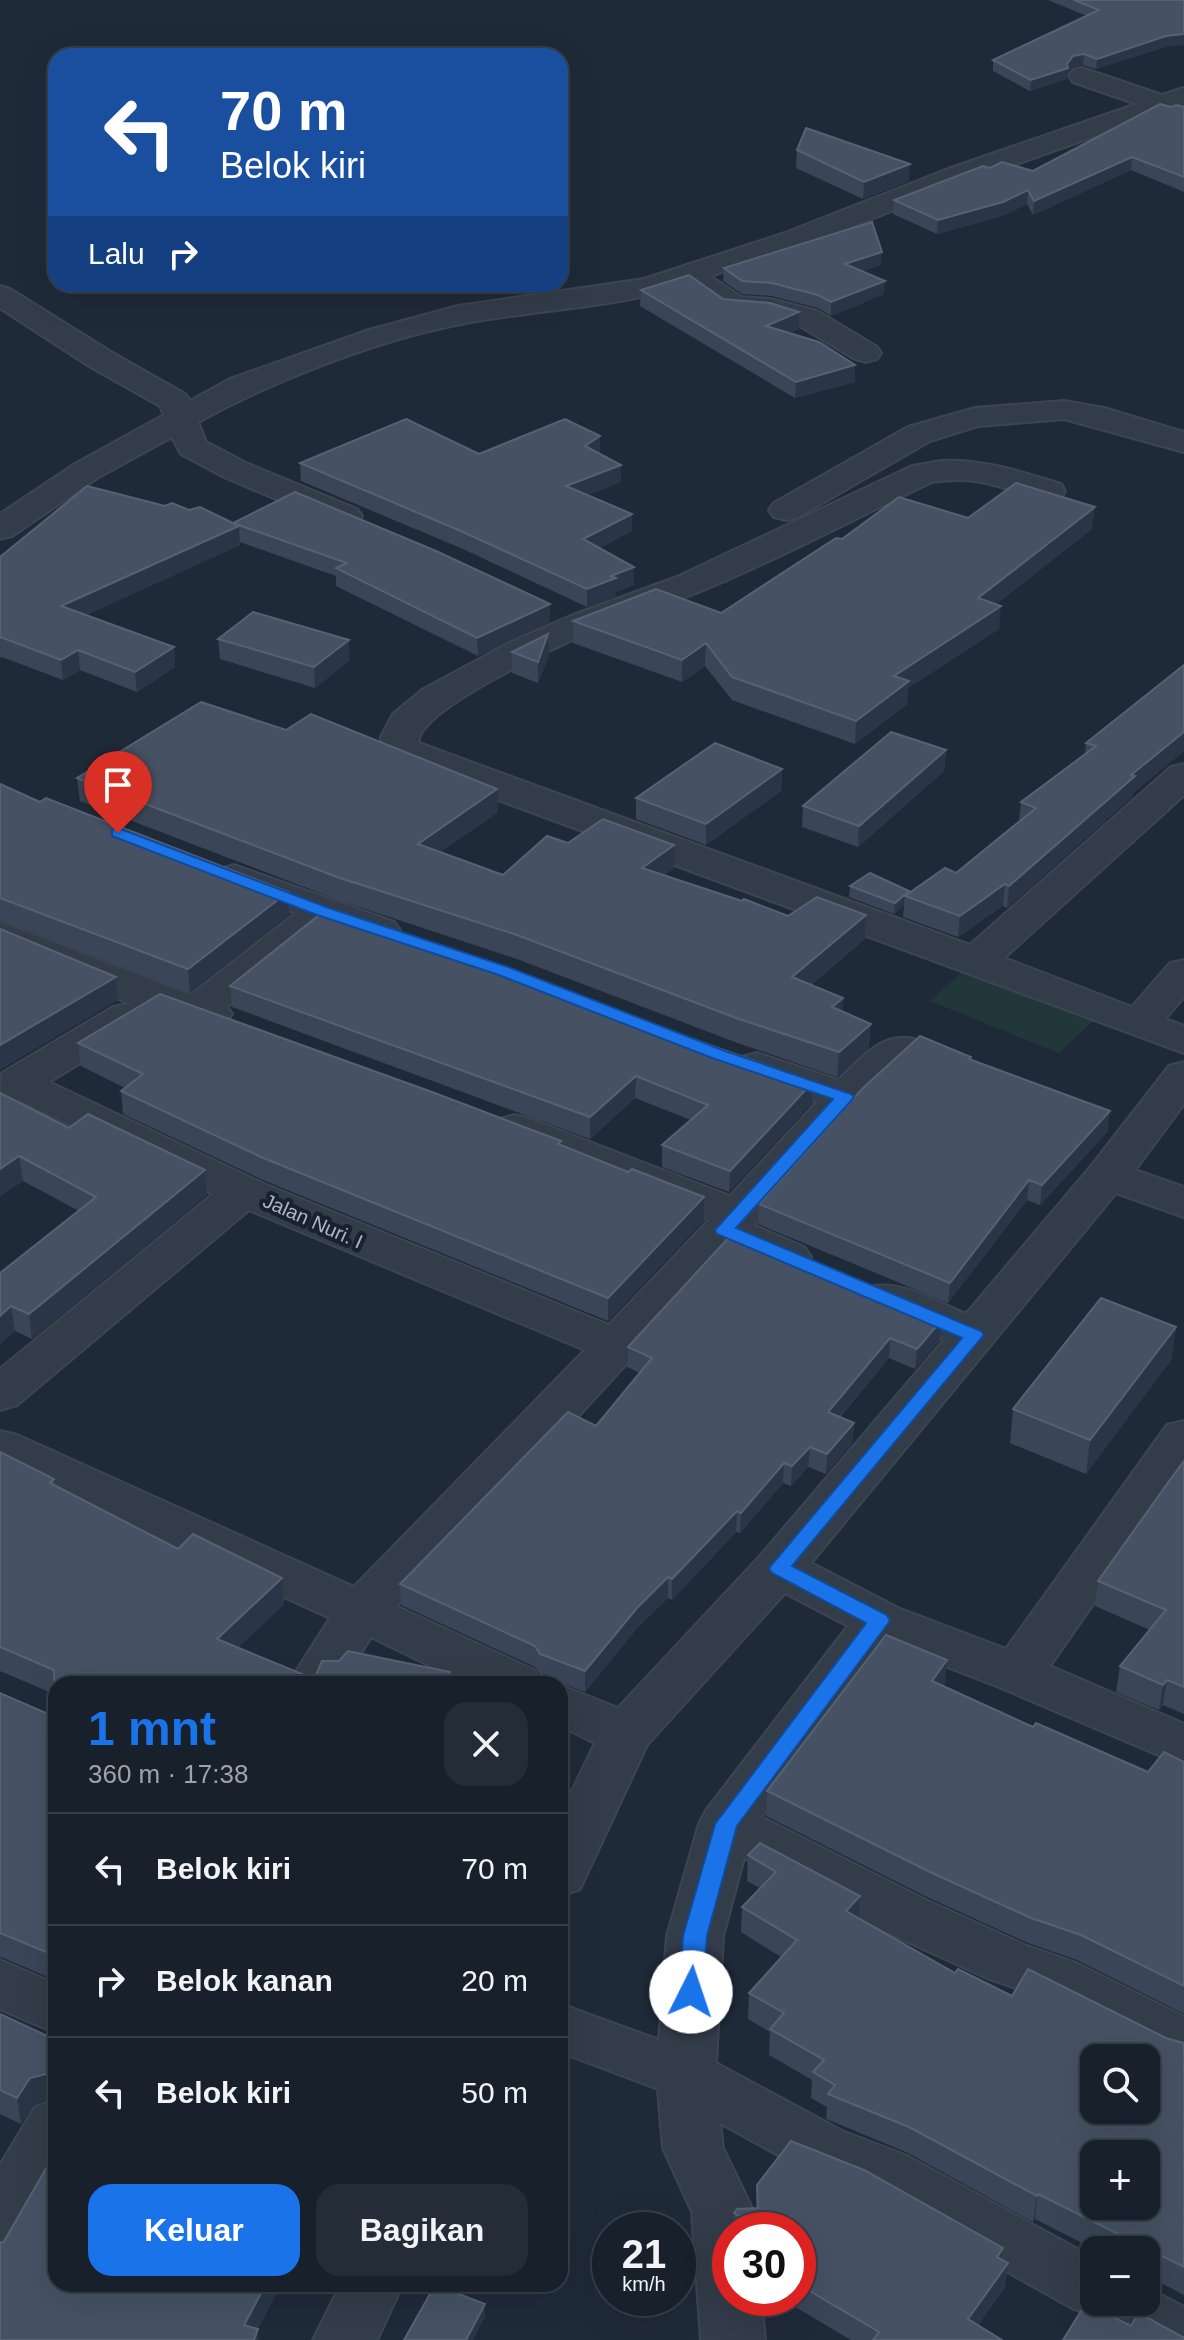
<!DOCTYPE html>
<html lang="id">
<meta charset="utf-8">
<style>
body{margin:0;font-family:Arial,sans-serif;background:#242d37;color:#f1f3f6;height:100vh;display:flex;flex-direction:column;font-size:30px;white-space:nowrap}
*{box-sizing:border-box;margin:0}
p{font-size:26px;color:#9ea3a9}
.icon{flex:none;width:44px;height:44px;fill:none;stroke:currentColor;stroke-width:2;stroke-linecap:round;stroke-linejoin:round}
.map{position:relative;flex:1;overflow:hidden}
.side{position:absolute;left:48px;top:1676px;width:520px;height:616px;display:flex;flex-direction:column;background:#17202b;border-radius:24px;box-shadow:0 8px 32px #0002,0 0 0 2px #363e47}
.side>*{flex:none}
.banner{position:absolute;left:48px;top:48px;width:520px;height:244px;border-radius:24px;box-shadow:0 8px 32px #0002,0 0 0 2px #363e47;background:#1a4fa0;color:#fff;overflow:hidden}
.controls{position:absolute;left:1080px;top:2044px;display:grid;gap:16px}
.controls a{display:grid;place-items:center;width:80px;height:80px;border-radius:16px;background:#17202b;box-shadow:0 8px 32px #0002,0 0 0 2px #363e47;font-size:40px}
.speed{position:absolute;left:592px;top:2212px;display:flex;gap:16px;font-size:40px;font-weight:700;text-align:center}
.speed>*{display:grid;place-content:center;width:104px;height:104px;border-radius:50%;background:#17202b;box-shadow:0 8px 32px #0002,0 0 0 2px #363e47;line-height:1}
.speed small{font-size:20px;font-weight:400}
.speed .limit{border:12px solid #d22;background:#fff;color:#111}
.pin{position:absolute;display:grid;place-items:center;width:68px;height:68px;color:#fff;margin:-82px -34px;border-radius:50% 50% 50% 0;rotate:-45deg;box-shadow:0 0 8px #0007}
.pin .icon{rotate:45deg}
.me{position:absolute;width:88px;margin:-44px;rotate:4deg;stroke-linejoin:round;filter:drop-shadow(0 0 6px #0008)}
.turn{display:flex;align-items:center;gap:28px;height:168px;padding:0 40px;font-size:36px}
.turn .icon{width:104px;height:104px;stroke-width:2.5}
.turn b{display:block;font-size:56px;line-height:68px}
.then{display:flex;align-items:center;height:76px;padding:0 40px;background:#0003;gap:16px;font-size:30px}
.round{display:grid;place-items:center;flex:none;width:84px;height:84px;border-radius:24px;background:#242d37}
.overview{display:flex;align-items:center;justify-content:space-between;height:136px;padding:0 40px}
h1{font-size:48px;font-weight:600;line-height:60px;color:#1a73e8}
.button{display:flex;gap:16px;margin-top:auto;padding:16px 40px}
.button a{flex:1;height:92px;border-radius:24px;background:#1a73e8;color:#fff;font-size:32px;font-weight:600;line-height:92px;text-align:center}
.button a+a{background:#242d37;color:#f1f3f6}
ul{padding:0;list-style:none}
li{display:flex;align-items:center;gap:24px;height:112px;padding:0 40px;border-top:2px solid #363e47}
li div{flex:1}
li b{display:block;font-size:30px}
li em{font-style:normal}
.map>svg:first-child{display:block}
.green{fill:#21373a}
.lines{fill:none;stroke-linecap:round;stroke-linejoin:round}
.street-casing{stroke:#3c4553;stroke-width:4}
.street{fill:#333c49;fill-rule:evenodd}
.wall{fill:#3a4658}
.shaded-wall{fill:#2a3647}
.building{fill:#465264;stroke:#566273;stroke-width:2;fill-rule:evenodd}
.route{fill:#1a73e8;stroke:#114b97;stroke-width:2}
.labels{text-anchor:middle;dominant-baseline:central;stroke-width:8;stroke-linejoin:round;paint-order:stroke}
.street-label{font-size:20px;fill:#adb6c6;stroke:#18212e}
</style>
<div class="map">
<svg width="1184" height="2340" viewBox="0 0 1184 2340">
<rect width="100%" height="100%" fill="#1f2a39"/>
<path class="green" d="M964,970L1093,1021L1059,1053L930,1001Z"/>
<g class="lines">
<g class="street-casing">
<g id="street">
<path d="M1082,68L1162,95L1184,88V105L968,181L805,245L710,276L741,297L771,299L817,311L877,347L881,353L877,359L866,362L855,359L795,323L770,317L723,312L684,285C613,309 535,309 461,324C377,340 273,381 198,422L206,442L246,463L357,509L362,516L357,523L345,526L333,523L224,477L181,454L172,437L97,478L12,536L0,539V514L75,464L164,415L160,406L89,366L0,308V286L10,289L111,352L185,394L190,401L230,379L369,330L458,306L644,279L785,233L948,169L1137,104L1073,82L1069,76L1073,70Z"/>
<path d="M1064,401L1104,408L1184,432V452L1064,419L978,426L930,441L798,517L786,520L774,517L769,510L774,503L908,427L975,408Z"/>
<path d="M941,461C983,459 1021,472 1061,484L1065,491L1061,498C1038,503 1016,490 994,485C974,479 952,479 932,482C855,518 779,559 701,591C667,605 632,615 598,629C568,641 413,711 419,743L970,945L1171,767L1184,764V795L1004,958L1132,1007L1170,963L1184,960V997L1165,1019L1184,1026V1053L398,763L382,747L381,737L393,714L422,690L513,641L573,615L677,577L912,466Z"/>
<path d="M234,865L394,922L400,930L394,938L380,942L330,925L227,1007L232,1014L226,1023C181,1034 47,968 0,948V922L191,995L296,913L220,885L214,877L220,869Z"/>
<path d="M128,1004L143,1007L149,1016L143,1025L49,1082L262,1183L609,1325L709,1220L500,1137L493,1128L500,1119L515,1115L530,1119L730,1196L817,1102L742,1075L736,1066L742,1057L757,1053L838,1080C861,1060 881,1031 914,1039L920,1048L860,1106L753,1225L804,1247L811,1257L804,1267L788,1271L731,1250L551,1446L396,1606L534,1670L541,1684H468L371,1637L341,1684H288L330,1618L0,1467V1431L17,1435L354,1587L585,1350L249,1210L17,1405L0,1410V1369L213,1194L19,1100L0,1106L2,1073L113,1007Z"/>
<path d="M1184,1062V1104L1135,1170L1184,1187V1217L1116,1193L811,1563L898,1608L1006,1649L1167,1425L1184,1421V1473L1050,1666L1184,1724V1766L999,1687L890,1645L761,1817L926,1900L1027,1946L1076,1963L1184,2017V2068L1163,2061L1036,1995L987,1978L886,1932L744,1858L723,1936L716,2063L842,2131L905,2155L1094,2258V2302H1146V2287L1184,2307V2340C1157,2340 1105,2340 1091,2315L1072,2308L863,2191L800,2167L720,2123L723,2148L754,2212L755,2230H730V2298H761L765,2340H701L692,2212L663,2148L658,2089L560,2052V2004L659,2040L667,1936L699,1824L707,1809L848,1626L785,1593L647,1745L580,1889L560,1896V1816L595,1743L560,1726V1685L618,1708L761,1555L944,1340L869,1309L862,1298L869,1287C901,1279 936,1302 966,1314L1092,1165L1169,1066Z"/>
<path d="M0,1960L56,1984V2033L0,2009Z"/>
<path d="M56,2100V2179L22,2239L0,2246V2165L35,2107Z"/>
<path d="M341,2284H403L377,2340H313Z"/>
</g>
</g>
<use href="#street" class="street"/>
</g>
<g class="wall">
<path d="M1048,0H1184L1165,47L1096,69L1083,65L1072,67L1068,73L1067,79L1030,91L993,71V60L1087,16Z"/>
<path d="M1171,107H1184V192L1131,170L1033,215L1027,204L1002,216L937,234L893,214L894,200L990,168L1033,171Z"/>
<path d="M797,150L909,181L863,199L796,168Z"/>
<path d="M881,265L862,271L884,294L831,316L818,308L772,296L742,294L723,281L724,268Z"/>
<path d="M641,290L723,299L799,312V329L789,333L855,382L795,398L640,306Z"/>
<path d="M479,454H600L621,465V482L588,495L632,514V531L600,548L634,585L616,592V596L587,607L463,549L301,481L300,463Z"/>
<path d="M165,506L189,510L233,523L550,622L478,656L336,586V576L240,542V545L86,615L174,647L175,667L137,692L80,670L63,680L2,657L0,658V557Z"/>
<path d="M968,518L1092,529L996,604L999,629L908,688L907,704L855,744L732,700L705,666L682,682L573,643V621L721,613L842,539Z"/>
<path d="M218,639L350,660L315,688L220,659Z"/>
<path d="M512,652L549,655L538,683L512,673Z"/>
<path d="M1184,665V751L1133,793L1132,797L1007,908L1003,906L958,937L903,917L904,905L894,914L849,897L850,886L909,893L956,873L1019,821L1021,802L1085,754L1086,743Z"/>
<path d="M946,750L944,771L858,847L802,827L803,806Z"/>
<path d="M77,778L498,812L440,852L503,875L568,843L674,845V868L664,875L788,916L865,939L811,985L843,998L842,1012L869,1048L837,1077L735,1042L517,959L338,900L80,801Z"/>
<path d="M0,784L40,802L288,892L289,915L190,993L0,920Z"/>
<path d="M782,790L706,845L636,819V798Z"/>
<path d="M230,986L813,1082L812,1103L729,1192L662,1167V1145L691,1120L635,1098L590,1139L232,1007Z"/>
<path d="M78,1043L561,1145L628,1172L704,1197V1220L608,1321L263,1180L123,1114L121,1091L125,1088L81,1066Z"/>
<path d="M971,1057V1060L1108,1131L1040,1205L1027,1200L948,1303L758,1224L759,1204Z"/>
<path d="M0,1093L69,1128L205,1170L207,1195L32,1339L15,1331L0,1344V1273L79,1211L23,1181L0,1196Z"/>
<path d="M732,1234L939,1341L915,1369L889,1358L840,1417L854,1423L852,1443L826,1474L808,1467L791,1486L783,1483L740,1533L736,1532L672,1600L668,1598L637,1628L585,1692L540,1675L535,1667L401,1605L400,1584L596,1426L640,1373L627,1367L628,1347Z"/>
<path d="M1176,1327L1171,1360L1086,1474L1010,1443L1013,1409Z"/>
<path d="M0,1452L54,1479L55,1485L178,1549L282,1578L284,1604L238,1648L314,1679L450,1672L451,1684H56L55,1980L1,1957L0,1958V1693L55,1717L54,1694L0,1671Z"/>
<path d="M1184,1461V1714L1163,1705L1159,1710L1116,1692L1120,1666L1150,1630L1095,1606L1098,1581Z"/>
<path d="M945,1685L944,1687L1033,1727L1148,1772L1184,1762V2014L1077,1960L1028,1943L927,1897L766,1816L767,1791Z"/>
<path d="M748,1855L860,1896L859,1919L955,1973L1012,1996L1184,2043V2295L1146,2275V2250H1096L1035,2219L1033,2222L906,2152L826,2119L827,2107L811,2098L812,2080L769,2055L770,2032L748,2019L749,1993L781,1957L741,1932L742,1907L760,1888L747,1881Z"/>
<path d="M0,2014L56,2040V2123L54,2098L34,2104L21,2124L0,2114Z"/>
<path d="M757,2185L1003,2248L1002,2260L1008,2263L1005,2287L978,2325L1002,2340H851L780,2298H798V2230H733L734,2213L756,2208Z"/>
</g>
<g class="shaded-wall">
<path d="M1184,34V45L1165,47L1096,69L1097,59L1166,36Z"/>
<path d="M1084,54L1083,65L1072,67L1068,73L1067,79L1030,91L1031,80L1067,64L1073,56Z"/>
<path d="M1132,157L1131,170L1033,215L1034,201Z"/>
<path d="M910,164L909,181L863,199L864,182Z"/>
<path d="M1028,190L1027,204L1002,216L937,234L938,220Z"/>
<path d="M882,252L881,265L844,277L845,264Z"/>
<path d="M885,281L884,294L831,316V302Z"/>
<path d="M295,284H311L296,289Z"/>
<path d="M799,312V329L765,342L766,326Z"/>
<path d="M855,365V382L795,398L796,382Z"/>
<path d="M600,436V453L585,446Z"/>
<path d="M621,465V482L567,503L566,486Z"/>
<path d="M1095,507L1092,529L976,620L978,598Z"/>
<path d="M632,514V531L583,557V539Z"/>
<path d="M239,526L240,545L63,626L61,606Z"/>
<path d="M634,567V585L616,592V596L587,607V589L611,576Z"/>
<path d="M550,604V622L478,656L477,638Z"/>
<path d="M1001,606L999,629L908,688L907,704L855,744L856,721L894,676Z"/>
<path d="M548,634L549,655L538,683V662Z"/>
<path d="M349,640L350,660L315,688L314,667Z"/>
<path d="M706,643L705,666L682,682V660Z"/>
<path d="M174,647L175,667L137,692L135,672Z"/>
<path d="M78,650L80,670L63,680L61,660Z"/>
<path d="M1184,732V751L1133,793L1132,797L1007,908L1009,886L1131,775Z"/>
<path d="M946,750L944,771L858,847L859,826Z"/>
<path d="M782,769V790L706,845V824Z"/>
<path d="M497,789L498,812L419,867L418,844Z"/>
<path d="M674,845V868L642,891V868Z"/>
<path d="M1005,884L1003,906L958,937L960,916Z"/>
<path d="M909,891V897L905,896L904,905L894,914L895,903Z"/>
<path d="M288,892L289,915L190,993L188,969Z"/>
<path d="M866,915L865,939L791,1001L792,977Z"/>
<path d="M116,977L118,1000L0,1070V1073V1045Z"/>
<path d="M843,998L842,1022L832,1007Z"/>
<path d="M871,1024L869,1048L837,1077L839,1052Z"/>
<path d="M636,1076L635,1098L590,1139V1117Z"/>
<path d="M813,1082L812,1103L729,1192L730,1171Z"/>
<path d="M1110,1111L1108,1131L1040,1205L1042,1185Z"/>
<path d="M19,1156L23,1181L0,1196V1169Z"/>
<path d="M205,1170L207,1195L32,1339L29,1314Z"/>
<path d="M1029,1180L1027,1200L948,1303L950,1283Z"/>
<path d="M704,1197V1220L608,1321V1298Z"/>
<path d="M11,1306L15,1331L0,1344V1316Z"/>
<path d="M941,1321L939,1341L915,1369L917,1349Z"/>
<path d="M1176,1327L1171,1360L1086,1474L1090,1440Z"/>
<path d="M890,1338L889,1358L826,1432L828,1412Z"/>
<path d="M854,1423L852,1443L826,1474L827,1454Z"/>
<path d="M810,1447L808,1467L791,1486L792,1466Z"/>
<path d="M784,1463L783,1483L740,1533L741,1513Z"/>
<path d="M737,1511L736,1532L672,1600V1579Z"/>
<path d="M668,1577V1598L637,1628L585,1692V1671L637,1608Z"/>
<path d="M282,1578L284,1604L220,1665L217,1639Z"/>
<path d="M947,1660L945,1685L929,1707L932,1681Z"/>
<path d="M450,1672L451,1684H445Z"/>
<path d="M1167,1680L1163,1705L1159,1710L1163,1685Z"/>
<path d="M860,1896L859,1921L846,1911Z"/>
<path d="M56,1950V1979L55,1980L51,1954Z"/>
<path d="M54,2072L56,2098L34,2104L21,2124L17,2098L30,2078Z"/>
<path d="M1038,2194L1035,2219L1033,2222L1037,2196Z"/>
<path d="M1003,2248L1000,2271L997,2257Z"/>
<path d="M1008,2263L1005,2287L967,2340L968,2319Z"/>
<path d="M266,2284H282L258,2329L259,2340H254L244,2325Z"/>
<path d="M485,2304V2317L473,2340H466Z"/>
</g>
<g class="building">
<path d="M1074,0H1184V34L1166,36L1097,59L1084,54L1073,56L1067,64L1068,68L1031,80L993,60L1099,10Z"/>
<path d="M1160,104L1171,107L1177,105L1184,107V177L1132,157L1034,201L1028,190L1003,202L938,220L894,200L983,166L990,168L1002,162L1033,171Z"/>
<path d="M806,128L910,164L864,182L797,150Z"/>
<path d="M872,222L882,252L845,264L885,281L831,302L818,295L772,283L742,281L724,268Z"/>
<path d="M689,275L723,299L770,303L799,312L766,326L819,342L855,365L796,382L641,290Z"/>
<path d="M406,419L479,454L565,419L600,436L585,446L621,465L566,486L632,514L583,539L634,567L611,576L616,578L587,589L463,532L300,463Z"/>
<path d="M1016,483L1095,507L978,598L1001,606L894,676L909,681L856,721L732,677L706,643L682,660L573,621L656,589L721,613L836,538L842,539L899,497L968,518Z"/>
<path d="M87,486L165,506L172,503L189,510L200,507L239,526L61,606L174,647L135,672L78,650L61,660L0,637V557Z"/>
<path d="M295,492L436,551L550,604L477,638L336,568L347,563L233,523Z"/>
<path d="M253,612L349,640L314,667L218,639Z"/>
<path d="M548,634L538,662L512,652Z"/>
<path d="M1184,665V732L1131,775L1135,776L1009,886L1005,884L960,916L905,896L945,868L956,873L1036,808L1021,802L1096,746L1086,743Z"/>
<path d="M201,702L286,730L311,714L497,789L418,844L503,875L547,836L568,843L603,819L674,845L642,868L742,901L744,899L788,916L817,897L866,915L792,977L843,998L832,1007L871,1024L839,1052L736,1018L517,935L337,877L77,778Z"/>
<path d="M891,732L946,750L859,826L803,806Z"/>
<path d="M715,743L782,769L706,824L636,798Z"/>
<path d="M0,784L40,802L46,798L288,892L188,969L0,898Z"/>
<path d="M870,873L909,891L895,903L850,886Z"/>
<path d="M328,908L813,1082L730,1171L662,1145L708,1105L636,1076L590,1117L230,986Z"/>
<path d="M0,929L116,977L0,1045Z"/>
<path d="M160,994L432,1092L561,1141L558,1144L628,1172L632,1169L704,1197L608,1298L261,1157L121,1091L143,1074L78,1043Z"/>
<path d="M920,1036L971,1057L969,1059L1110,1111L1042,1185L1029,1180L950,1283L759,1204L863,1088Z"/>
<path d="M0,1093L69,1128L88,1114L205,1170L29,1314L11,1306L0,1316V1273L96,1197L19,1156L0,1169Z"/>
<path d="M732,1234L941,1321L917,1349L890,1338L828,1412L854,1423L827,1454L810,1447L792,1466L784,1463L741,1513L737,1511L672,1579L668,1577L637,1608L585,1671L540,1654L535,1646L400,1584L568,1412L596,1426L652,1358L628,1347Z"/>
<path d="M1101,1298L1176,1327L1090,1440L1013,1409Z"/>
<path d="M0,1452L54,1479L50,1483L178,1549L193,1534L282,1578L217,1639L314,1679L322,1661H339L348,1651L450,1672L445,1684H56V1950L51,1954L0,1933V1693L55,1717L54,1670L0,1647Z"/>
<path d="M1184,1461V1687L1167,1680L1163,1685L1120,1666L1166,1610L1098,1581L1167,1484Z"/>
<path d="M886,1635L947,1660L932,1681L1033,1727L1036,1723L1148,1772L1164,1752L1184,1762V1986L1081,1935L1031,1918L930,1872L767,1791Z"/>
<path d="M760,1843L860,1896L846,1911L955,1973L958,1969L1012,1996L1028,1969L1166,2038L1184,2043V2267L1038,2194L1037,2196L909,2127L828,2094L835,2085L813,2072L824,2060L770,2029L784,2013L749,1993L797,1940L742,1907L776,1872L748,1855ZM1094,2058H1146V2110H1094ZM1094,2154H1146V2206H1094Z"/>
<path d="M0,2014L56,2040V2117H55L54,2072L30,2078L17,2098L0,2090Z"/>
<path d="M56,2127V2284H266L244,2325L258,2329L254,2340H0V2242L3,2243L55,2153Z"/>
<path d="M791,2141L864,2170L1003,2248L997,2257L1008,2263L968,2319L1002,2340H873L879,2332L798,2284V2230H760L734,2213L737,2209L758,2208L757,2185Z"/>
<path d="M435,2285L485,2304L466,2340H404Z"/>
<path d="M1086,2303L1131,2326L1137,2316L1148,2318L1184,2338V2340H1063Z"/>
</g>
<path class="route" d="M118,828L329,908L508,967L725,1051L851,1094L854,1097L851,1101L736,1228L981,1331L984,1335L792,1566L887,1615L890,1621L737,1826L707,1936L703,1992L700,1998L691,2001L683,1998L679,1992L683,1936L715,1824L866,1623L772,1573L769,1568L962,1338L717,1234L715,1230L833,1099L712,1058L496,974L317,915L112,836V830Z"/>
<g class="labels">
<g class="street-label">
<text transform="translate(313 1221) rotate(24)">Jalan Nuri. I</text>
</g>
</g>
</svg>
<div class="controls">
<a><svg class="icon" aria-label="search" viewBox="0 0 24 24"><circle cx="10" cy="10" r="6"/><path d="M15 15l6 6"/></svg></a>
<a>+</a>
<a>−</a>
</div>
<div class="speed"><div>21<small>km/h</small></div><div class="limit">30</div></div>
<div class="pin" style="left:118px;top:833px;background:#d93025"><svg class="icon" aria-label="arrive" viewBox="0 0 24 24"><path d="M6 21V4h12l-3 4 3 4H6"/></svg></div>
<svg class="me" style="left:691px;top:1992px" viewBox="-20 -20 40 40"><circle r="19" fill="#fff"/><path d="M0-13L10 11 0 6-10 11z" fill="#1a73e8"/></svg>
<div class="banner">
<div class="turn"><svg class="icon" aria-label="left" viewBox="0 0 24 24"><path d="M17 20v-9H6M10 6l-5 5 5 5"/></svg><div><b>70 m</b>Belok kiri</div></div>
<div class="then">Lalu<svg class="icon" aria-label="right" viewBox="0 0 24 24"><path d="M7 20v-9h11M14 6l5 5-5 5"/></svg></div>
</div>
<section class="side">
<div class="overview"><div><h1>1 mnt</h1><p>360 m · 17:38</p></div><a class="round"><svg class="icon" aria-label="close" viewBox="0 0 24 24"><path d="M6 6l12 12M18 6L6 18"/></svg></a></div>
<ul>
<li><svg class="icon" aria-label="left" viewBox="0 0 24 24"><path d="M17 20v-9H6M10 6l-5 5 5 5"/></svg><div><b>Belok kiri</b></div><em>70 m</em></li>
<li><svg class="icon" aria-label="right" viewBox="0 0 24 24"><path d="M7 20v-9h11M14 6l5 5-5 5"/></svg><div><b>Belok kanan</b></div><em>20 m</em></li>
<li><svg class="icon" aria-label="left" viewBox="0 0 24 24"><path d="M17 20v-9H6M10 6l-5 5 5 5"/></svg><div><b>Belok kiri</b></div><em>50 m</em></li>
</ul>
<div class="button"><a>Keluar</a><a>Bagikan</a></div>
</section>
</div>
